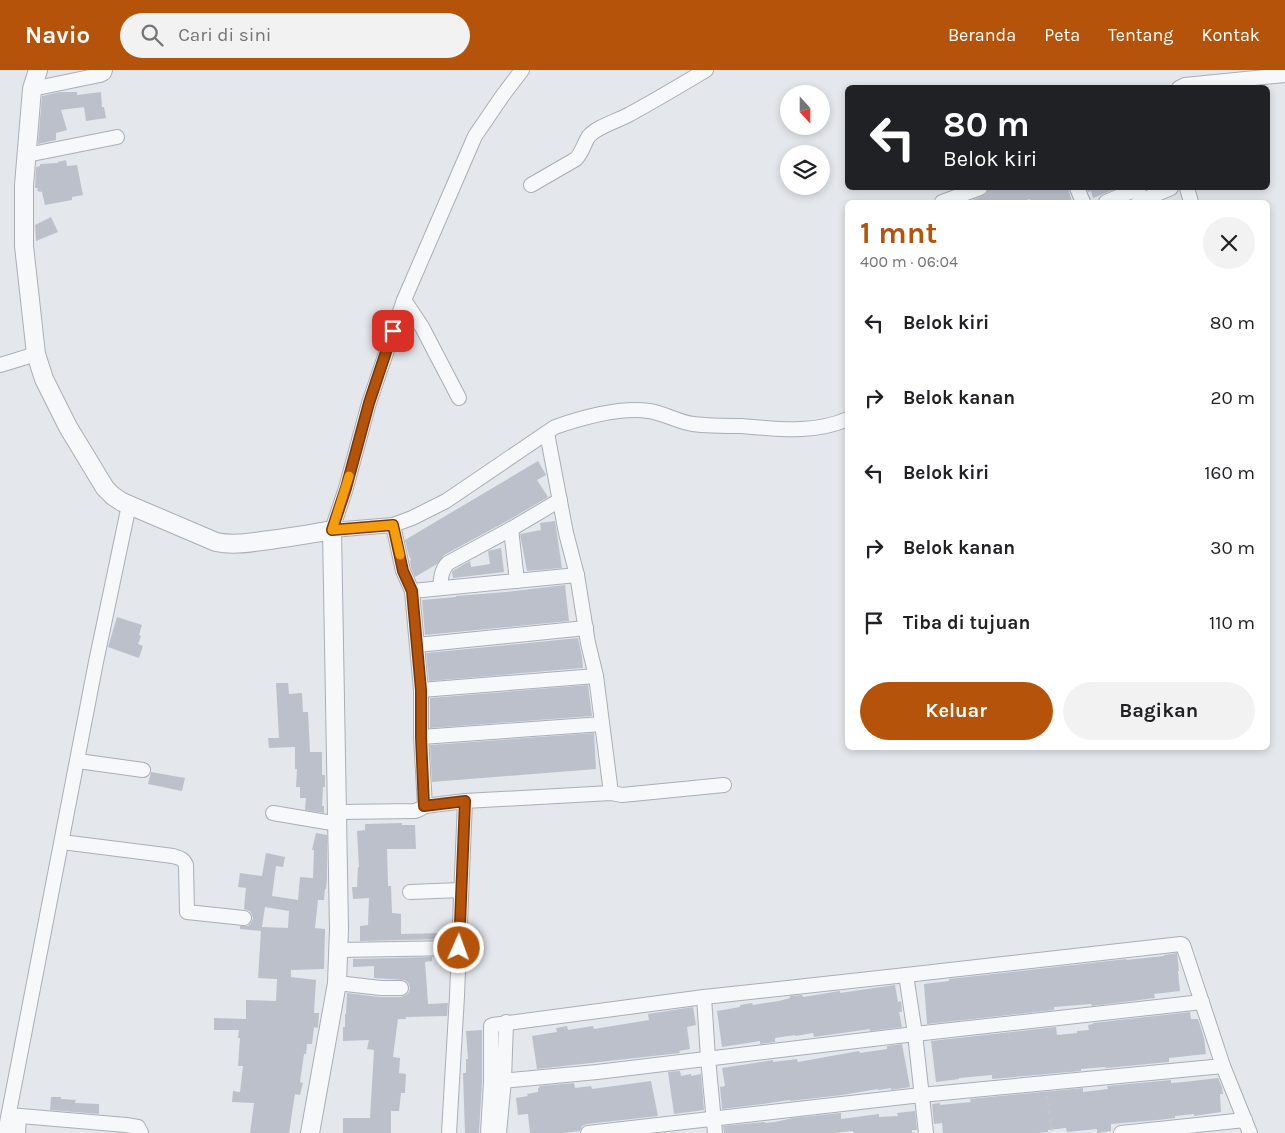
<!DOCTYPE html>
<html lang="id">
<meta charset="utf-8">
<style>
body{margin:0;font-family:Karla,sans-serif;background:#f2f2f2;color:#202124;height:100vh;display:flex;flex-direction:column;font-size:19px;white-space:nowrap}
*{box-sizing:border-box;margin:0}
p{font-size:16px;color:#757577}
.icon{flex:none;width:28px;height:28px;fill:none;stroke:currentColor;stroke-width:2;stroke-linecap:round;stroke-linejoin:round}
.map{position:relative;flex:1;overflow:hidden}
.drawer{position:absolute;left:845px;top:130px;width:425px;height:550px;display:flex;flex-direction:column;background:#fff;border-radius:8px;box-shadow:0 2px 8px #0003}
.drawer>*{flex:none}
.top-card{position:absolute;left:845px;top:15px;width:425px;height:105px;border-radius:8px;box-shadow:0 2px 8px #0003;background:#202124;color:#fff;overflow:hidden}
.needle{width:32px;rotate:159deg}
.buttons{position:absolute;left:780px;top:15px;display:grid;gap:10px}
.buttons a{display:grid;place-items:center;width:50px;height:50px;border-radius:50%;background:#fff;box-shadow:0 2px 8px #0003;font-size:25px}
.pin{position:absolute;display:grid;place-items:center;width:42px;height:42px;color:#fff;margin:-21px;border-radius:10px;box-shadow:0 2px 8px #0006}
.me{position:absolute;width:55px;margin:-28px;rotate:2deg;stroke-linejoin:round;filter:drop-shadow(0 0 4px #0008)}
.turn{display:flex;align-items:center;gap:18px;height:105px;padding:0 15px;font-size:22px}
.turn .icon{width:65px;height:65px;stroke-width:2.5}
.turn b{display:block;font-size:35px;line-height:42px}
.round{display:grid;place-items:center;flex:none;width:52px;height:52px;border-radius:26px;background:#f2f2f2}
.overview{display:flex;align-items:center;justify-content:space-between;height:85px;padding:0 15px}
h1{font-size:30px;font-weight:700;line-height:38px;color:#b45309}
.button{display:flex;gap:10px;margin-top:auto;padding:10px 15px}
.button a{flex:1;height:58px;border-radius:30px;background:#b45309;color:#fff;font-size:20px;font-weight:700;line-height:58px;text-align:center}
.button a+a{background:#f2f2f2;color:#202124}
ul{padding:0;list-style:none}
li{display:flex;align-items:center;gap:15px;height:75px;padding:0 15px}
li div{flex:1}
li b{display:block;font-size:19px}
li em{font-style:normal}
header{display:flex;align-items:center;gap:30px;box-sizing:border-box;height:70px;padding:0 25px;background:#b45309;color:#fff}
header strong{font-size:24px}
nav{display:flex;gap:28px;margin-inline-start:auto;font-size:18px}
.search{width:350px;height:45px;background:#f2f2f2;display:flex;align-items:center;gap:12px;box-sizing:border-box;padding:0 18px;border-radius:28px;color:#757577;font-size:19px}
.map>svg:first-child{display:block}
.building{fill:#bbc0ca;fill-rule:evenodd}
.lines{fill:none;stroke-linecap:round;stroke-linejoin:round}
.minor-casing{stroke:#a9aeb7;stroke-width:16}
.tertiary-casing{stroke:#a9aeb7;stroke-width:20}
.path{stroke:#c2c5cb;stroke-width:2;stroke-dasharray:4 4;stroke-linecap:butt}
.minor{stroke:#f7f8fa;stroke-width:14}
.tertiary{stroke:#f7f8fa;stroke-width:18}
.route-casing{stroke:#753606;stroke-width:12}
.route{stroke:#b45309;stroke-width:9}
.slow{stroke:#f59e0b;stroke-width:9}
</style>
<header>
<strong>Navio</strong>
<div class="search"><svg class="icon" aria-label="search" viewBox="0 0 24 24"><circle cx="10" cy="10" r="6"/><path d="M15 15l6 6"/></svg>Cari di sini</div>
<nav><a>Beranda</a><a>Peta</a><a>Tentang</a><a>Kontak</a></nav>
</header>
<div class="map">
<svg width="1285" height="1063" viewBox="0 0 1285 1063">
<rect width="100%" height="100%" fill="#e4e7ec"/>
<g class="building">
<path d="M60,22H77V25L101,22L102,37H104L106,48L86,51L84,37L61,40L67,60L56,63V70L38,74L42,26Z"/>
<path d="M66,90L67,96L77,95L83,125L72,127V130L45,135L42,122L37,121L38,118H35L36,97L40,96V94L58,93V92Z"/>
<path d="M988,118H1068L1072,132H1031L1030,129L1020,132H970V131L986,124Z"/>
<path d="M1086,118H1118L1093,128L1091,121L1088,122Z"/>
<path d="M51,147L58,162L36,171L35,155Z"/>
<path d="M538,391L546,405L537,410L548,427L507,451L444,485L437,494L415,507L411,498L410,491L411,490L409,486L405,470Z"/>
<path d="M555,451L562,498L527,501L520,464L541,460L540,453Z"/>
<path d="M501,478L504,502L453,508L452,502L454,500L470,491L471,497L490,494L488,481Z"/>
<path d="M565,515L569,551L425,565L422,530L456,527V526L506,522Z"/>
<path d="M117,547L142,555L139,565L141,566L138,574L143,576L139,588L108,577Z"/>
<path d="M578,568L582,587L583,598L429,611L426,583Z"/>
<path d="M276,613H288L289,624L302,623L303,642H308L310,682H322V705H325V717H323L322,736H324V743L305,740L306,728H300V717H296L297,699H295V677L269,678L268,668H279Z"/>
<path d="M588,615L592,646L430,658V628Z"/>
<path d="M594,663L596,699L432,712L430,675Z"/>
<path d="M151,702L185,708L182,721L148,714Z"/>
<path d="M402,753V755H415L416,779H387L388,816H391L392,843L401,844V864L445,863V869L360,871V856L368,855L369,828L353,829L352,817H357L358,797H359L357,761L365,760V754Z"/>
<path d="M316,763L327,765V808L326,819H325L324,830H318L315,858L325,859L324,899L291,900V907L316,910L314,943H319L318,958L314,957L312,974H307L306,984H304L300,1012L303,1013L300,1025L295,1024L289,1063H250L254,1033L232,1032L233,1021L240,1022L243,996H238L240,968H238L239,960H214V948L246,949V930L276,931L277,909L258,908L261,861L240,859V856H248L251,853L253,848L252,845L250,841L244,839L246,818L238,817L240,803L262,806L266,783L285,787L283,797L276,796L272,826L298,830L300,807L313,808L314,780H312ZM265,837L289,841L288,858L262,857Z"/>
<path d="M1177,883L1179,901H1178L1180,921L1154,924L1155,928L1092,936L1091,934L1054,937V940L927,954L924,914L949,911V909L1126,889V890L1164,886V885Z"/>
<path d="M432,887V891L425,892L428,934L448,933L447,946L406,947V949H398L393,987L400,988L399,1003L406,1004L405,1023H401L399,1041H391V1063H343V1048H370L374,980L367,979L369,970L343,971V957H345V944H346L347,923L380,927H401L406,925L409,922L410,918L409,914L405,910L374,908V896L353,897V889Z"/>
<path d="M895,915L898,932L901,931L902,942H899L902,957L870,961V959L814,967L813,963L795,966V965L775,968V972L760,974V971L722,977L717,941L740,937V935L752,933L753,935L779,931L790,928V926L802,925L803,927L840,921V923Z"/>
<path d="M693,937L696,955L687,957L690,979L679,981L680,983L537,999L532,966L557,962L556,958L567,956L568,960L593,956L594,959L649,950L648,944Z"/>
<path d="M1190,942L1191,949H1198L1204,968L1206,984L1169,988V992L1106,998L1105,997L1081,999V1001L992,1009V1005L959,1008V1009L936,1012L931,971L1056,957L1057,965L1077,963V961L1089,960L1088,955L1093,954V953Z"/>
<path d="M482,960V1012L479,1063H465L463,1003H466V989H468L466,961Z"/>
<path d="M902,974L910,1017L891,1020V1018L878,1020V1019L842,1025L790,1031V1030L763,1034L722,1039L720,1017L725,1016L722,998L773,990V992L797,989L798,992L859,981L860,983L887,979V976Z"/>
<path d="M680,1001L681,1006L691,1004V1006L701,1004L704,1040L674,1044L668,1002Z"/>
<path d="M1218,1008L1222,1017L1223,1024H1220L1221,1042L1194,1046V1044L1175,1046V1048L1158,1050L1111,1054V1061L1097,1063V1059L1067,1062L1066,1058L1048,1060V1062L1039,1063H943L942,1053L934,1054L932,1034L940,1033V1035L971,1032L970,1029L1083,1018V1022L1108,1019L1107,1016L1171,1010V1013L1184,1012Z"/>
<path d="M651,1011L658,1046L587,1054L582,1056L580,1061L562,1063H530L528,1044L518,1045L516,1028L528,1026L527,1024L538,1022V1018L540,1017L539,1016L574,1013L575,1018L591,1016L592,1019Z"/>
<path d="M51,1027H61V1029L76,1030L75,1033L99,1034V1044L50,1040Z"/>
<path d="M915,1041L917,1060H912V1063H853V1061L834,1063H724L723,1056L765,1052V1053L775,1052L793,1048L841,1043V1049L879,1044V1047L898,1046L897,1043Z"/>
</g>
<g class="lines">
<g class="minor-casing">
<g id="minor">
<path d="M522,0L503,25L475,66L404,230L369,333L346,418L332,460L393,455L412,448L446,431L555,357C581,348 621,337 649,341C664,343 678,352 693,354C709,356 726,356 742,356C779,359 813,364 848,349"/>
<path d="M1179,18L1185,15L1285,5"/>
<path d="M32,19L100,5L104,3L105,0"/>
<path d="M27,85L117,67"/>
<path d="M531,115L576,89C583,81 584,73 589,66C598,56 618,51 630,44C656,30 681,15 706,0"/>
<path d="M1077,118L1083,132"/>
<path d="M1187,118L1191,132"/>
<path d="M942,132L980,118"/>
<path d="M1106,132L1139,118"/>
<path d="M1138,132L1171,118"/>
<path d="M404,230L422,257L459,328"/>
<path d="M0,295L36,284"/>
<path d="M547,363L566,463L577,505L588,573L596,606L611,723"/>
<path d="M393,455L403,501L412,521L421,620V667L425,736"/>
<path d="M511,459L517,511"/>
<path d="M440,518C441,509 441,500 448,493L511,459L560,430"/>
<path d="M412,521L577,505"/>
<path d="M417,575L586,558"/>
<path d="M421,620L596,606"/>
<path d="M421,667L602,654"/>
<path d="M78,691L143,700"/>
<path d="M338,742L415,741L420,739L425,736L465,731L611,723L622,725L724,715"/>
<path d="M273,743L338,754"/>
<path d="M62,772L173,786C179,788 183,788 186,795L187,842L244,848"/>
<path d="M410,822L461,820"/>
<path d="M339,880L459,878"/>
<path d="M906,905L915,964L926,1063"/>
<path d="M337,913L381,918H401"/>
<path d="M704,927L708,988L715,1063"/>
<path d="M491,1012L597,1002L915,964L1202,932"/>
<path d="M9,1045L126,1055L138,1057L141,1063"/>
<path d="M5,1063L96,592L129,435"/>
<path d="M18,1063L19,1046"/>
<path d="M449,1063L457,926L465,731"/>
<path d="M488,1063L491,1012V956L493,955L704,927L906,905L1181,874L1183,875L1223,996L1250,1063"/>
<path d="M499,1063L504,1010L506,952"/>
<path d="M588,1063L921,1025L1223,996"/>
<path d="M1121,1063L1245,1050"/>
</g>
</g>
<g class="tertiary-casing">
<path id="tertiary" d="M38,0L32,19L24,115V176L36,284L44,309L68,357L105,418L113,426L122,432L216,472C235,476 252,472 270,470C291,467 312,464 332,460L339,859L337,913L310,1063"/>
</g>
<path class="path" d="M1047,1025L1052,1063"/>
<use href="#minor" class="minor"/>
<use href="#tertiary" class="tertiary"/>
</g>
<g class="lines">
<g class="route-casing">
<path id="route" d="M393,261L369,333L346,418L332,460L393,455L403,501L412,521L421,620V667L424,736L465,731L459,878"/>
</g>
<use href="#route" class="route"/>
<path class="slow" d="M349,406L332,460L393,455L400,485"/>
</g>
</svg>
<div class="buttons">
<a><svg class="needle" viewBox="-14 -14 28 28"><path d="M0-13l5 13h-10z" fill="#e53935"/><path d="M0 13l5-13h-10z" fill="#757577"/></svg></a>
<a><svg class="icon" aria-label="layers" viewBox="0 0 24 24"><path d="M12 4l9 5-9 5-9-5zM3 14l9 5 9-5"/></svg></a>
</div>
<div class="pin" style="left:393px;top:261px;background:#d93025"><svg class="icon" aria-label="arrive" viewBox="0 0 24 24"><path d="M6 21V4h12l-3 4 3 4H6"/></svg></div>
<svg class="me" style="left:459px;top:878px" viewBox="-20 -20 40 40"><circle r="17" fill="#b45309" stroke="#fff" stroke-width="3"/><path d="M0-11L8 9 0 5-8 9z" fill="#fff"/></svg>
<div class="top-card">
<div class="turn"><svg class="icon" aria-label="left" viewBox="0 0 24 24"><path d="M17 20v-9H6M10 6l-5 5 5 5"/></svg><div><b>80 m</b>Belok kiri</div></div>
</div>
<section class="drawer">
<div class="overview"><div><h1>1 mnt</h1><p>400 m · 06:04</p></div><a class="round"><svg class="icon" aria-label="close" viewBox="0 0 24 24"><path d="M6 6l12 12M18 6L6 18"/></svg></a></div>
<ul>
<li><svg class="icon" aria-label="left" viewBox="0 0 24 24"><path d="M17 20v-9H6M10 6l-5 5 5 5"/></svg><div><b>Belok kiri</b></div><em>80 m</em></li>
<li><svg class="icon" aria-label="right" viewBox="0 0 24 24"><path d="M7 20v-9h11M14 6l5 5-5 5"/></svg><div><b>Belok kanan</b></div><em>20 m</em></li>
<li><svg class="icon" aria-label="left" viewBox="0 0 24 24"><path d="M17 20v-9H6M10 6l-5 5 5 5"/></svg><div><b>Belok kiri</b></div><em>160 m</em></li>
<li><svg class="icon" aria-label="right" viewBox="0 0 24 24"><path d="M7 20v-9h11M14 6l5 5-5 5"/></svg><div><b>Belok kanan</b></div><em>30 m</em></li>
<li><svg class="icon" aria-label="arrive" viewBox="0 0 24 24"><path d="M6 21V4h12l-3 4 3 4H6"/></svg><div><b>Tiba di tujuan</b></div><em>110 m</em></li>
</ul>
<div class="button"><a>Keluar</a><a>Bagikan</a></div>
</section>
</div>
